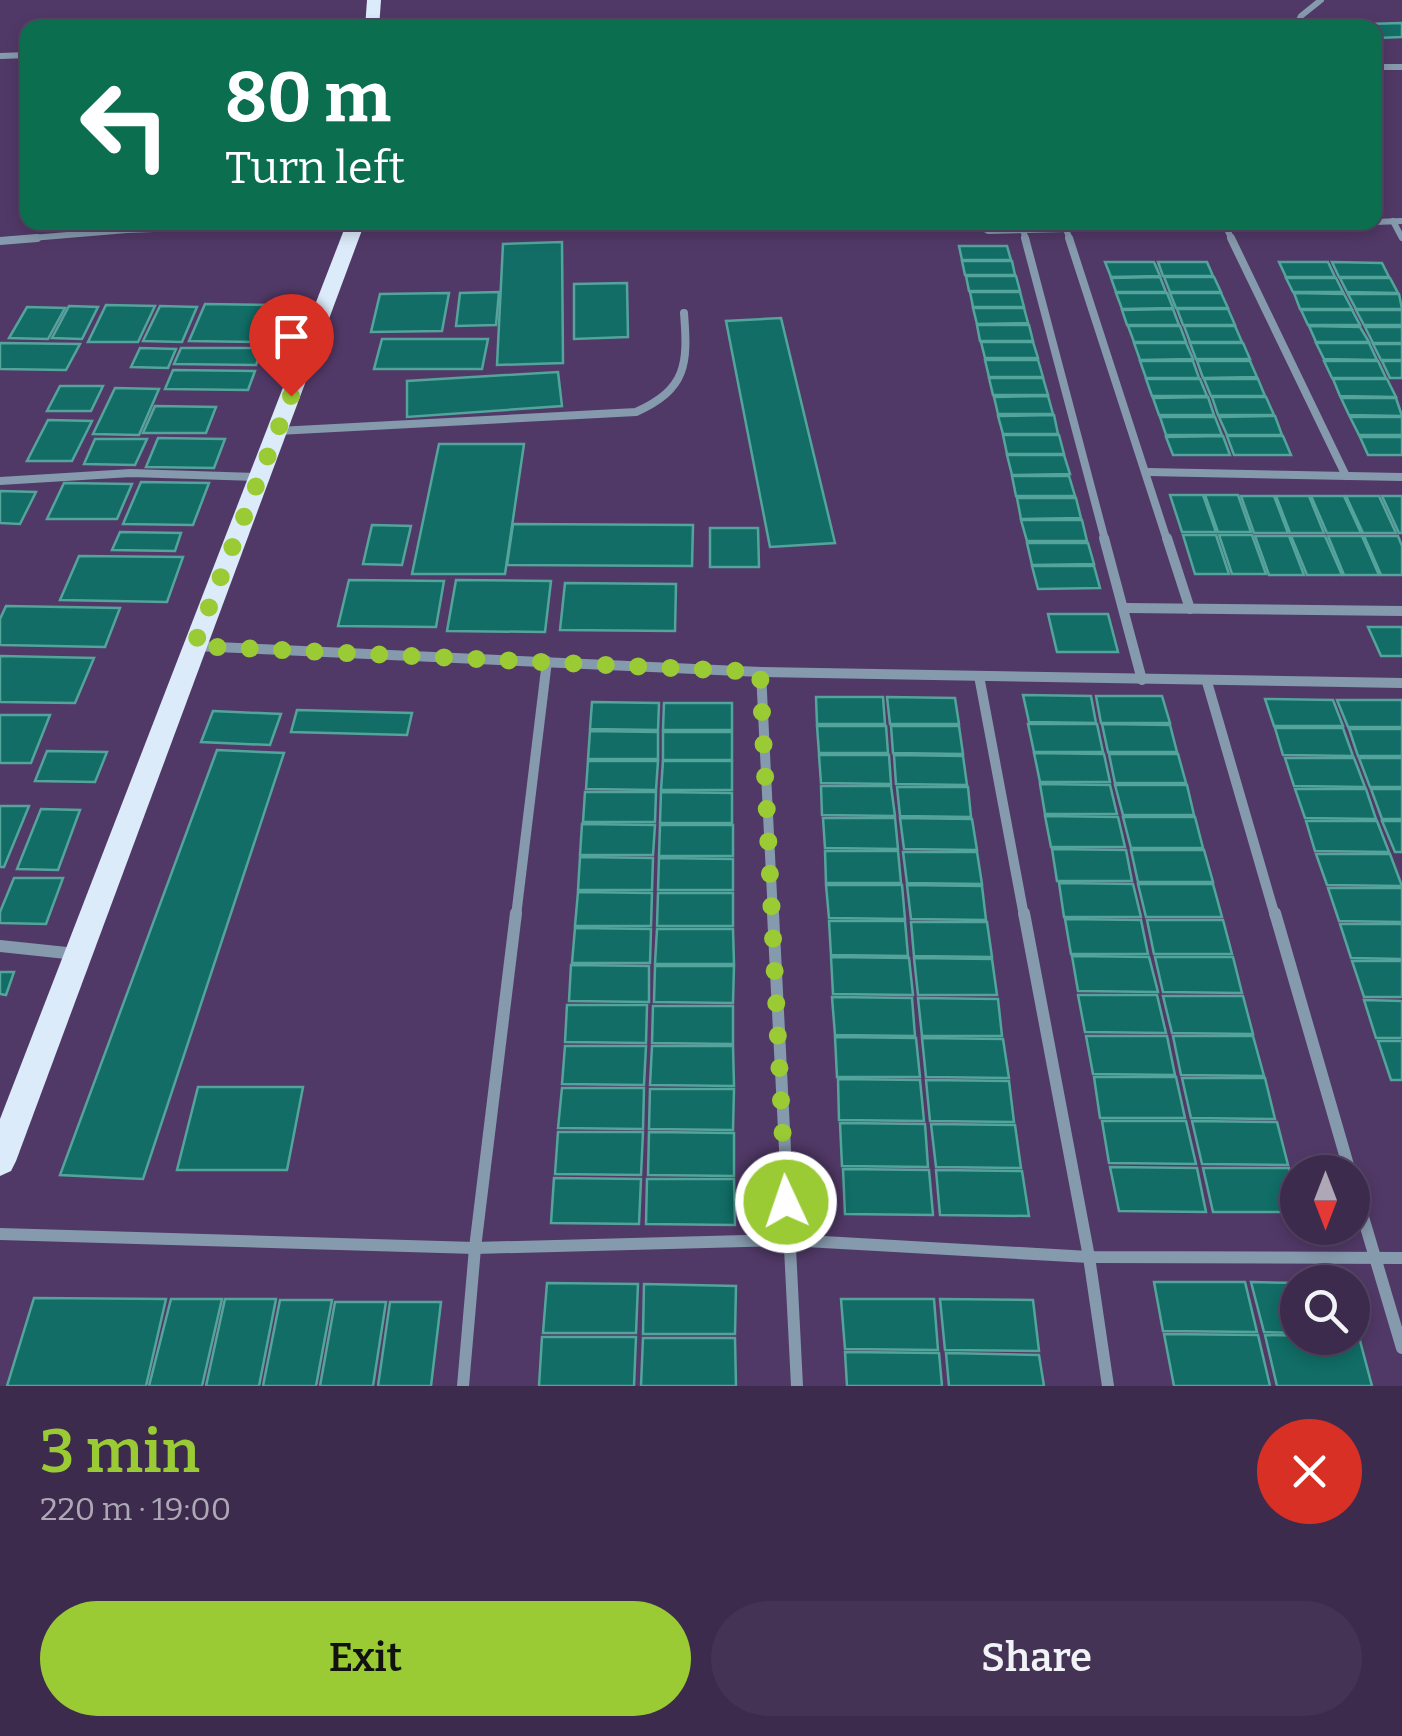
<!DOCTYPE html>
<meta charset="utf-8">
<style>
body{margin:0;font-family:Bitter,serif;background:#443354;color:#f1f3f6;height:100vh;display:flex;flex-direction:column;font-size:38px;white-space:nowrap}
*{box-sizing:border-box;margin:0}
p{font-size:32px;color:#ada7b6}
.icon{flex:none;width:55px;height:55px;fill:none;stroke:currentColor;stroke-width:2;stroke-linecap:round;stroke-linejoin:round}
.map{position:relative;height:1386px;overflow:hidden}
.panel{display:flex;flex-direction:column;background:#3d2b4d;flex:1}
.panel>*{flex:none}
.top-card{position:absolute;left:20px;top:20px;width:1362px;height:210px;border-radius:20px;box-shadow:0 5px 15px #0003,0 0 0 2px #564765;background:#0b6e4f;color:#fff;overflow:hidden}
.needle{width:65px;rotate:180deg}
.tools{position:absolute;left:1280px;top:1155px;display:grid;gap:20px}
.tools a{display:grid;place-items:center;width:90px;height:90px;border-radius:50%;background:#3d2b4d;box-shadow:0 5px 15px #0003,0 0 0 2px #564765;font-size:50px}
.pin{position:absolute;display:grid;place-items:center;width:85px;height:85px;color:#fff;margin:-102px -42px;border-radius:50% 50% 50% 0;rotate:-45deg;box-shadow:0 0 10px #0007}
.pin .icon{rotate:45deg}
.me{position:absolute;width:110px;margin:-55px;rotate:357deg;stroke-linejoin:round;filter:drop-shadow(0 0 8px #0008)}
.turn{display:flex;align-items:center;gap:35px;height:210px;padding:0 40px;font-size:45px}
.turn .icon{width:130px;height:130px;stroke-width:2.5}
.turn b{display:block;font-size:70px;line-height:85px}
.round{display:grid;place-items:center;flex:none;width:105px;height:105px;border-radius:52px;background:#443354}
.summary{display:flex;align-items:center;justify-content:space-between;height:170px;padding:0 40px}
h1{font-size:60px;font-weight:600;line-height:75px;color:#9acb34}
.button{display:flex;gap:20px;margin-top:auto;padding:20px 40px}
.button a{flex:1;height:115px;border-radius:60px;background:#9acb34;color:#111;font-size:40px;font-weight:600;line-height:115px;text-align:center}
.button a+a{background:#443354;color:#f1f3f6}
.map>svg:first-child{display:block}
.building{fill:#116d66;stroke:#54a49c;stroke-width:2.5}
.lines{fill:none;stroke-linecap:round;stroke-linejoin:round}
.minor-far3{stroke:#869aad;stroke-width:6}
.minor-far2{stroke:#869aad;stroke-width:8}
.minor-far1{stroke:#869aad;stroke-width:10}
.minor{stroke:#869aad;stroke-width:12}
.primary{fill:#dbebfa;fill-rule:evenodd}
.route{stroke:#9acb34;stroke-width:18;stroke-dasharray:0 32.4}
</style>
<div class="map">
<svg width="1402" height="1386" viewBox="0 0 1402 1386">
<rect width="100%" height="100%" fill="#513967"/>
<g class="building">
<path d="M1402,23V37L1377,38L1375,28L1366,24Z"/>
<path d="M562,242L563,363L497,365L503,244Z"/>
<path d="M959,246H1007L1011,260H962Z"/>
<path d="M962,261H1012L1015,275H965Z"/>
<path d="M1105,262H1154L1160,276L1111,277Z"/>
<path d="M1158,262H1207L1213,276H1163Z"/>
<path d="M1279,262H1328L1335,277H1286Z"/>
<path d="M1332,262L1382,263L1389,277H1339Z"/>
<path d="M966,276H1016L1020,291H969Z"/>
<path d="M1160,277L1166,292H1116L1111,278Z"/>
<path d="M1164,277H1214L1221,292H1170Z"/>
<path d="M1286,278H1336L1343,292H1293Z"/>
<path d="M1340,278H1390L1398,293L1347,292Z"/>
<path d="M627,283L628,337L574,339V284Z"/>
<path d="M499,292L496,325L456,326L460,293Z"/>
<path d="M970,292H1020L1024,307H973Z"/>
<path d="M449,293L442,331L371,332L380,294Z"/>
<path d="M1116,293H1167L1173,308L1122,309Z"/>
<path d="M1170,293H1221L1228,308H1176Z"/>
<path d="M1294,293L1344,294L1352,309H1300Z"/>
<path d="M1348,294H1399L1402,309H1356Z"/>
<path d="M205,304L273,305L259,342L189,341Z"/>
<path d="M106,305L155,306L138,342H88Z"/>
<path d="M69,306L98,307L82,339L52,338Z"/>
<path d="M160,306L197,307L182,342L143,341Z"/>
<path d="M27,307L65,308L48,339L9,338Z"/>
<path d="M973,308H1024L1028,323L977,324Z"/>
<path d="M1173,309L1179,325H1127L1122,310Z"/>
<path d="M1177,309H1228L1235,325H1183Z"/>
<path d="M1301,310H1352L1360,325H1308Z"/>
<path d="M1356,310H1402V325H1364Z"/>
<path d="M781,318L835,543L770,547L726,321Z"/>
<path d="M977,325H1029L1033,341H980Z"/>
<path d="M1128,326H1180L1186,342H1134Z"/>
<path d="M1184,326H1235L1242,342H1190Z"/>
<path d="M1309,326L1360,327L1369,342H1316Z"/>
<path d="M1365,327H1402V343H1373Z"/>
<path d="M382,339H488L482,369H374Z"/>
<path d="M981,342H1033L1038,358H985Z"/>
<path d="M0,343L80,344L66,370L0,369Z"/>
<path d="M1134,343H1186L1193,359L1140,360Z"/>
<path d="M1190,343H1243L1250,359H1196Z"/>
<path d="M1316,343H1369L1377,360L1324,359Z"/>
<path d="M1373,344H1402V360H1381Z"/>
<path d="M140,348L176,349L168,368L131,367Z"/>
<path d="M181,348H262L256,365L174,364Z"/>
<path d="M985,360H1038L1043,377H989Z"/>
<path d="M1140,361H1193L1199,378H1146Z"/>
<path d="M1197,361H1250L1257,377L1203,378Z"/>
<path d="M1324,361H1378L1386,378H1332Z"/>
<path d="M1382,361H1402V378H1390Z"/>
<path d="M173,370L255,371L248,390L165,389Z"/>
<path d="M558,372L562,406L407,417V381Z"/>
<path d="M989,378H1043L1048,395H993Z"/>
<path d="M1146,379H1200L1207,396H1152Z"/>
<path d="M1204,379H1258L1265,396H1211Z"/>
<path d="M1333,379H1387L1396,397L1340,396Z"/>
<path d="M60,386H103L91,411H47Z"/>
<path d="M115,388L159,389L139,435L93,434Z"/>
<path d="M1048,396L1053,414H998L994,397Z"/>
<path d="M1208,397L1214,415H1159L1153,398Z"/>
<path d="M1212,397H1266L1274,415H1218Z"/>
<path d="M1341,398H1396L1402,416L1349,415Z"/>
<path d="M155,406L216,407L206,433H143Z"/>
<path d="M1054,415L1058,434H1003L998,416Z"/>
<path d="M1275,416L1282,435H1227L1219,417Z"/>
<path d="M1160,417H1215L1222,435H1166Z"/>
<path d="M1350,417H1402V435H1359Z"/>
<path d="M48,420L92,421L72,461H27Z"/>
<path d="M1003,435H1059L1064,454H1007Z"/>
<path d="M1223,436L1230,455H1173L1166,437Z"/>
<path d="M1227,436H1283L1291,455H1234Z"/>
<path d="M1360,437H1402V455H1368Z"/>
<path d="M158,438L225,439L214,468L146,467Z"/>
<path d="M95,439H147L135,465L84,464Z"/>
<path d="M439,444H524L505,574H412Z"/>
<path d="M1007,455H1064L1070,474L1012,475Z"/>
<path d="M1012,476H1069L1075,496H1016Z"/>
<path d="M141,482L209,483L193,525L123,524Z"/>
<path d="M64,483L132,484L117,519H47Z"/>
<path d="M0,491L36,492L20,524L0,523Z"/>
<path d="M1170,495H1203L1216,532H1182Z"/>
<path d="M1205,495H1238L1251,532H1218Z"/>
<path d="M1241,496H1274L1288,533H1254Z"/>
<path d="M1276,496H1309L1324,533H1290Z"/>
<path d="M1311,496H1344L1361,533H1327Z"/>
<path d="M1346,496H1379L1396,533H1363Z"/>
<path d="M1382,496H1402V533H1399Z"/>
<path d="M1017,498H1076L1081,518L1021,519Z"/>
<path d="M1021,520H1082L1087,541H1027Z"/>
<path d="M513,524L693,525L692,566L507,565Z"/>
<path d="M372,525L411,526L402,565L363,564Z"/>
<path d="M710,528H758L759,567H710Z"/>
<path d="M120,532L181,533L175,551L112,550Z"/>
<path d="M1183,535H1216L1229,574H1195Z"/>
<path d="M1219,535H1252L1266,574H1232Z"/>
<path d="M1255,536H1289L1304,575H1269Z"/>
<path d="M1291,536H1325L1342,575H1307Z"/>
<path d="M1328,536H1362L1379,575H1344Z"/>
<path d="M1364,536H1398L1402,546V575H1381Z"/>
<path d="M1027,543H1088L1094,564L1032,565Z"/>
<path d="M79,556L183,557L167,602L60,600Z"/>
<path d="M1032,566H1094L1100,588L1038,589Z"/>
<path d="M349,580L444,581L436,627L338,626Z"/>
<path d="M456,580L551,581L545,632L447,631Z"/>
<path d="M565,583L676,584L675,631L560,630Z"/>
<path d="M6,606L120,608L105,647L0,645V619Z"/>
<path d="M1048,614H1108L1118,652H1057Z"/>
<path d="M1368,627H1402V656H1381Z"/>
<path d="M0,656L94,658L75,703L0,702Z"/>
<path d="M1023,695L1091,696L1096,723L1029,722Z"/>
<path d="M1096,696H1162L1170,723H1101Z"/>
<path d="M816,697H883L885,724H817Z"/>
<path d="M887,697L955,698L959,724H890Z"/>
<path d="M1265,699L1333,700L1343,726H1274Z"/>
<path d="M1337,700H1402V727H1348Z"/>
<path d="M592,702L659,703L658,730L590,729Z"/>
<path d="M664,703H732V730H663Z"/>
<path d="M297,710L412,713L407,735L291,732Z"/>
<path d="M213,711L281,714L270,745L201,742Z"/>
<path d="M0,715H50L31,763H0Z"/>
<path d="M1028,724H1097L1103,752H1034Z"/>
<path d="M1102,724L1170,725L1177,752H1108Z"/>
<path d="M817,726H886L888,753H819Z"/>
<path d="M891,726H959L963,754L893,753Z"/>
<path d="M1275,728H1343L1353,756L1283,755Z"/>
<path d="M1349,729H1402V756H1358Z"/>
<path d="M590,731L658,732V759H588Z"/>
<rect x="663" y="732" width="69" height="28"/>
<path d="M217,750L284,753L143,1179L60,1175Z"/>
<path d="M47,751L107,752L95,782L35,781Z"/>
<path d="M1034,753L1104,754L1110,782H1040Z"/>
<path d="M1109,754H1178L1186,783H1115Z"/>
<path d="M819,755H889L891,784L821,783Z"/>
<path d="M894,755L963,756L967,785L896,784Z"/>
<path d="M1285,758H1354L1365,787L1294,786Z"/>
<path d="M1359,758H1402V787H1370Z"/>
<path d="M588,761H658L656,790L586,789Z"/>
<path d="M663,761H732V790H661Z"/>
<path d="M1040,784L1110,785L1117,814H1045Z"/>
<path d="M1115,785H1187L1194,815H1123Z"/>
<path d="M821,786H891L895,816L822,815Z"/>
<path d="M897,787H968L971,817L900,816Z"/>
<path d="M1295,789H1366L1376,819L1305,818Z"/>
<path d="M1371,789H1402V819H1382Z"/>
<path d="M585,792H656L655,822H583Z"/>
<path d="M661,792L732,793V823H660Z"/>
<path d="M0,806H29L4,867H0Z"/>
<path d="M41,809L80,810L58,870L17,869Z"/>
<path d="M1045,816L1118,817L1125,847H1051Z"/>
<path d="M1123,817H1195L1203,848H1131Z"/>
<path d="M823,818H895L898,849L825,848Z"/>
<path d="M900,818L972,819L977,850L904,849Z"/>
<path d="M1306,821H1377L1389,852L1315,851Z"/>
<path d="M1382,821H1402V852H1395Z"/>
<path d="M582,824L655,825L653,855H580Z"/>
<path d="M660,825H733V856H659Z"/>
<path d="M1052,849L1126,850L1132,881H1057Z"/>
<path d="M1131,850H1204L1213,882H1138Z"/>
<path d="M825,851H898L901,883H826Z"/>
<path d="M903,852H977L982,884L907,883Z"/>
<path d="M1316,854H1390L1402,886L1327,885Z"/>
<path d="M580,857L653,858L652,890H578Z"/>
<path d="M659,858L733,859V890H658Z"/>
<path d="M14,878H63L46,924L0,923V912Z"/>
<path d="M1059,883L1133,884L1141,917H1064Z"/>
<path d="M1138,884H1213L1222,917H1146Z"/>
<path d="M826,885H902L905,919L829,918Z"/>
<path d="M907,885L982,886L986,920L911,919Z"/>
<path d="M1328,888H1402V922L1339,921Z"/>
<path d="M578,892L652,893L651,926H575Z"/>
<path d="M658,893H733V926H657Z"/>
<path d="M1065,919L1141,920L1148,954H1071Z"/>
<path d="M1147,920H1223L1232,954H1154Z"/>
<path d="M829,921H905L908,956L831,955Z"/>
<path d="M911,922H987L992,957L914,956Z"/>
<path d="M1340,924H1402V959L1351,958Z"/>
<path d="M575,928L651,929L650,963H572Z"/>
<path d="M657,929H733L734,964H655Z"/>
<path d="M1072,956L1149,957L1158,992L1078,991Z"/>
<path d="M831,957L909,958L913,995L833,994Z"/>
<path d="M1155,957H1233L1242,993L1163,992Z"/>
<path d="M914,958L992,959L997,995H918Z"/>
<path d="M1352,961H1402V997H1364Z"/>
<path d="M571,965L649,966V1002L569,1001Z"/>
<path d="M655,966H734L733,1003L654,1002Z"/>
<path d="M0,972H14L6,995L0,994Z"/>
<path d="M1078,995H1157L1166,1033L1085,1032Z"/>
<path d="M1163,996H1243L1253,1034L1172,1033Z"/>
<path d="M832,997L912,998L915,1036L835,1035Z"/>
<path d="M918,998L998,999L1002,1036H922Z"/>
<path d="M1364,1000L1402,1001V1038H1376Z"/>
<path d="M567,1005H647L646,1043L565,1042Z"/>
<path d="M653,1006H733V1044L652,1043Z"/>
<path d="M1086,1036H1167L1175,1075L1093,1074Z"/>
<path d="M1173,1036H1253L1264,1076L1181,1075Z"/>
<path d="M835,1037L916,1038L920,1077H837Z"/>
<path d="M922,1038L1003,1039L1009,1078L926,1077Z"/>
<path d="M1378,1041H1402V1080H1391Z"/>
<path d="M565,1046H646L644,1085L562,1084Z"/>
<path d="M652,1046H733L734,1086L650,1085Z"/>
<path d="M1094,1077H1176L1185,1118H1100Z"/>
<path d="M1182,1078H1265L1275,1119L1191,1118Z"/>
<path d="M838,1079L920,1080L924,1121L839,1120Z"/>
<path d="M926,1080L1009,1081L1014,1122L930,1121Z"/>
<path d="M198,1087H303L287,1170H177Z"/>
<path d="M562,1088H644L643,1129L558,1128Z"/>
<path d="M650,1089H734L733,1130L649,1129Z"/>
<path d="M1102,1121H1186L1196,1164L1109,1163Z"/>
<path d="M1192,1121L1277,1122L1288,1165L1202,1164Z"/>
<path d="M840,1123L925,1124L928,1167L842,1166Z"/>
<path d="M931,1124L1015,1125L1021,1168L936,1167Z"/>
<path d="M558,1132H643L641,1175L555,1174Z"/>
<path d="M649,1132L734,1133V1176L648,1175Z"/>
<path d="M1110,1167L1197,1168L1206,1212L1119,1211Z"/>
<path d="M1203,1168H1289L1298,1212H1213Z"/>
<path d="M843,1169L929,1170L933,1215L845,1214Z"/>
<path d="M936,1170L1022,1171L1029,1216L940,1215Z"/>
<path d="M554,1178L641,1179L639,1224L551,1223Z"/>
<path d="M647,1179H734L735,1225L646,1224Z"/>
<path d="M1154,1282H1245L1257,1332L1163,1331Z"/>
<path d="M1251,1282L1298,1283V1333L1264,1332Z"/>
<path d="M547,1283L638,1284L636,1333H543Z"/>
<path d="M644,1284L736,1286L735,1334H643Z"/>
<path d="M34,1298L166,1299L146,1386H7Z"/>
<path d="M171,1299H222L202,1386H149Z"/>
<path d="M225,1299H276L259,1386H206Z"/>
<path d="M841,1299H934L938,1350L845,1349Z"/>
<path d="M940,1299L1033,1300L1039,1351L945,1350Z"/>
<path d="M280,1300H332L316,1386H263Z"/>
<path d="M335,1302H386L373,1386H320Z"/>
<path d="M390,1302H441L431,1386H378Z"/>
<path d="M1164,1334L1258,1335L1270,1386H1174Z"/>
<path d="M1265,1335L1359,1337L1372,1386H1277Z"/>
<path d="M542,1337H636L634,1386H539Z"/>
<path d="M643,1338H735L736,1386H641Z"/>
<path d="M845,1352L939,1353L942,1386H847Z"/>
<path d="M946,1353L1039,1355L1044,1386H949Z"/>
</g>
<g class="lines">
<g class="minor-far3">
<path d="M1295,28L1301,16L1321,0"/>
<path d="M0,56L28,55"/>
<path d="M1375,67H1402"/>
<path d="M1393,221L1402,238"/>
<path d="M973,222L988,231L1354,222"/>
<path d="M1375,222L1402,221"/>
<path d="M1226,227L1232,240"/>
<path d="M1066,229L1070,240"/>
<path d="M1023,230L1026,240"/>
<path d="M8,240L127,230L348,222"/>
</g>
<g class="minor-far2">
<path d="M1025,238L1105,540"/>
<path d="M1069,238L1167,540"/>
<path d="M1231,238L1346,476"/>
<path d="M0,241L37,238"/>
<path d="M278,431L636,412C687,389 688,364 684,313"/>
<path d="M1148,472L1402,477"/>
<path d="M0,481L131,473L259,477"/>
</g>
<g class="minor-far1">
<path d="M1104,538L1142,680"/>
<path d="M1167,538L1190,609"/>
<path d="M1126,608L1402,611"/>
<path d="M194,646L761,672L1402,683"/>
<path d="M761,672L773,916"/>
<path d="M979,676L1024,916"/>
<path d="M1207,682L1275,916"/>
<path d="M516,916L547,661"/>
</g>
<g class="minor">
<path d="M773,913L797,1386"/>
<path d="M1024,913L1089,1257L1108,1386"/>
<path d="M1275,913L1350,1172"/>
<path d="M0,946L76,954"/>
<path d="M1352,1180L1402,1348"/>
<path d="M0,1234L475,1248L788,1240L1089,1257L1402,1258"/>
<path d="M463,1386L475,1248L516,913"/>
</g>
<g class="primary">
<path d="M367,0H381L379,28H365Z"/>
<path d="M347,222H365L16,1161L11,1171L0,1176V1119Z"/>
</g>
</g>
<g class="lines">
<path class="route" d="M291,396L194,646L760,672L786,1202"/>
</g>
</svg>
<div class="tools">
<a><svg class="needle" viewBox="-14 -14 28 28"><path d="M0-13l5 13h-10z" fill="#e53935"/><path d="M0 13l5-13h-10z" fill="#ada7b6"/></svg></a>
<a><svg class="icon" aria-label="search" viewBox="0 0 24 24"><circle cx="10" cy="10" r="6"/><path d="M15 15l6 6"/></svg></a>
</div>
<div class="pin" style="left:291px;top:396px;background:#d93025"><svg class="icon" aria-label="arrive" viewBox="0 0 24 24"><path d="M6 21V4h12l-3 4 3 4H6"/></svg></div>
<svg class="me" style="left:786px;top:1202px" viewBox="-20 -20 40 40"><circle r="17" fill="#9acb34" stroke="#fff" stroke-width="3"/><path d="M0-11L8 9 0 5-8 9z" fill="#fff"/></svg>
<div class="top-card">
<div class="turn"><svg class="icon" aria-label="left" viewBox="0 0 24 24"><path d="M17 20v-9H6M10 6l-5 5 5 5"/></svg><div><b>80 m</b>Turn left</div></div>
</div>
</div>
<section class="panel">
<div class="summary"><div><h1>3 min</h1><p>220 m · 19:00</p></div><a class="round" style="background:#d93025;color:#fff"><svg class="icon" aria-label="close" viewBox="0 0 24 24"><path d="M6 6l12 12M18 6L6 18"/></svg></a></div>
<div class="button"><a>Exit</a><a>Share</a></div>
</section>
